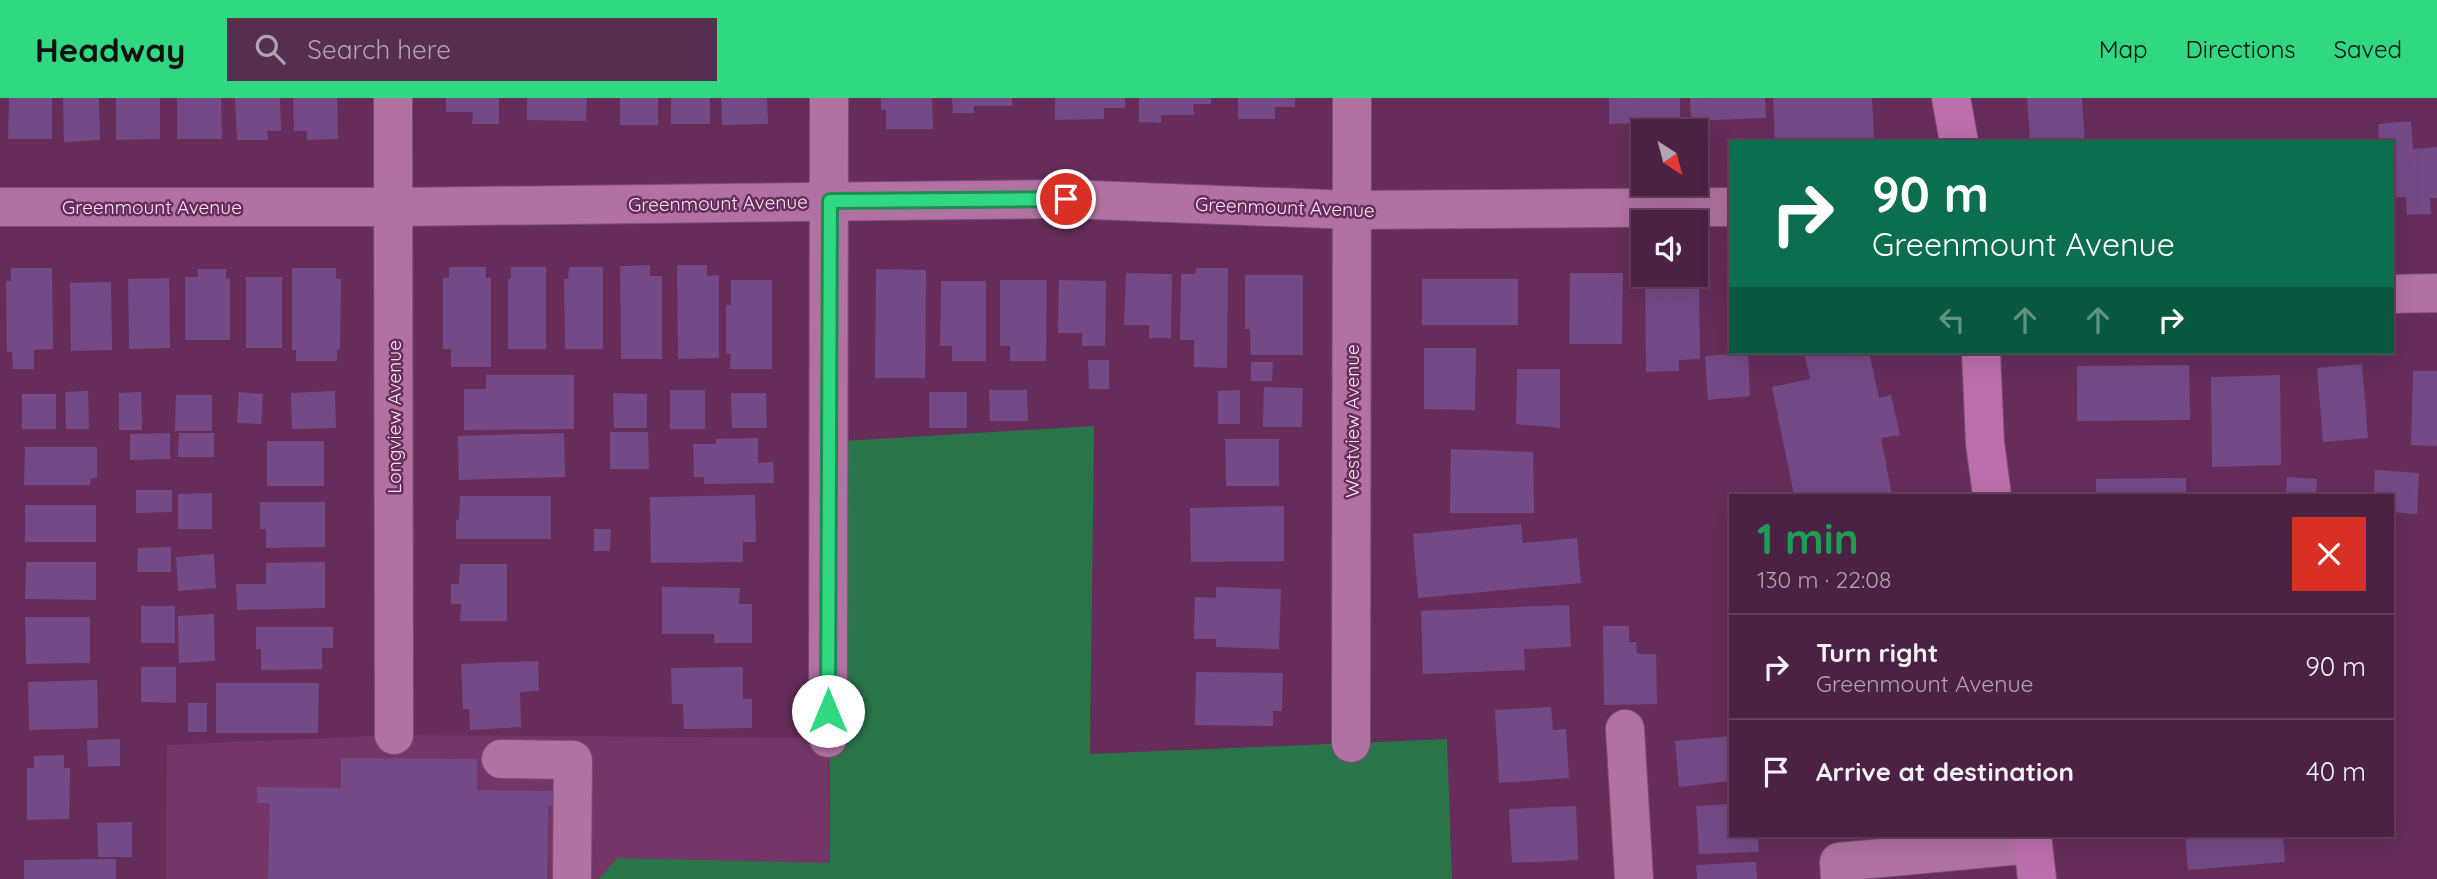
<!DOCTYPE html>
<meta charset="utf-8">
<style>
body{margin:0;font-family:Quicksand,sans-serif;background:#562f4f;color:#f1f3f6;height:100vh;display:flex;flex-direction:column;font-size:26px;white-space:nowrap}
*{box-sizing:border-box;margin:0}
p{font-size:23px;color:#b2a4b2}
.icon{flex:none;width:38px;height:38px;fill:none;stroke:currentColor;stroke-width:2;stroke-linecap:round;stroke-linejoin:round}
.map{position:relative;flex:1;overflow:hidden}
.drawer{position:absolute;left:1729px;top:396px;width:665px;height:343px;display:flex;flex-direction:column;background:#4c2244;border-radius:0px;box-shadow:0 7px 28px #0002,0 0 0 2px #633f5d}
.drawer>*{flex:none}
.top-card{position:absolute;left:1729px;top:42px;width:665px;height:214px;border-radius:0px;box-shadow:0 7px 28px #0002,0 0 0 2px #633f5d;background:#0b6e4f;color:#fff;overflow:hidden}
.needle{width:46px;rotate:144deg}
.buttons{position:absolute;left:1631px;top:21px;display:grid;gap:14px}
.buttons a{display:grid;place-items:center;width:77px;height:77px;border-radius:0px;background:#4c2244;box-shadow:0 7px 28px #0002,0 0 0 2px #633f5d;font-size:35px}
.pin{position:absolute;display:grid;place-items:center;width:60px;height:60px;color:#fff;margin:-30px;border:4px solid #fff;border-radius:50%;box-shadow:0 2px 7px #0007}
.me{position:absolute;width:77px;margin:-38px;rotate:0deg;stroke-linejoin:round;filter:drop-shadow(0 0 5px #0008)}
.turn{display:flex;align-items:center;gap:24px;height:147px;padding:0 28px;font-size:32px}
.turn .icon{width:91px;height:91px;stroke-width:2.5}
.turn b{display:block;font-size:49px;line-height:60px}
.lanes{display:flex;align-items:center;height:66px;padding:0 28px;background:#0003;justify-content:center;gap:35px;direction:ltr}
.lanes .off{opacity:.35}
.round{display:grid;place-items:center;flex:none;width:74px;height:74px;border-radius:0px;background:#562f4f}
.head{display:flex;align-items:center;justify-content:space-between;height:119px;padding:0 28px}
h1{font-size:42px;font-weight:700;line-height:52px;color:#1e9e55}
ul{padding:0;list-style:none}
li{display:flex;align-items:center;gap:21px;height:105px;padding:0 28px;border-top:2px solid #633f5d}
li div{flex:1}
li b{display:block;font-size:26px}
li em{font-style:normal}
header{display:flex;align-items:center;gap:42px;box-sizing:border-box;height:98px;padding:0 35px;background:#30d882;color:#111}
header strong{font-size:33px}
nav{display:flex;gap:38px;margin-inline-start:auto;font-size:24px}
.search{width:490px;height:63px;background:#562f4f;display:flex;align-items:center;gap:18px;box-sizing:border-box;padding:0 24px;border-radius:0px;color:#b2a4b2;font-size:26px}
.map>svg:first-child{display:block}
.built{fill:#743568}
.green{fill:#2a744a}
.building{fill:#744a86}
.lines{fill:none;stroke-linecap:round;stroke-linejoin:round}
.minor-casing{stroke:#7b4d73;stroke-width:40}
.major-casing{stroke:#7b4d73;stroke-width:40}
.minor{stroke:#b172a3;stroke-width:38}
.major{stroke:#bc6fac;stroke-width:38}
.route-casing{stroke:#1f8c54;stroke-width:18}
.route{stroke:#30d882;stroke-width:12}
.labels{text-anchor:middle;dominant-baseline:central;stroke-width:5;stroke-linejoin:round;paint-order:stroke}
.street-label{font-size:19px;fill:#fce6f6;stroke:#662d5b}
</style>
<header>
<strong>Headway</strong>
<div class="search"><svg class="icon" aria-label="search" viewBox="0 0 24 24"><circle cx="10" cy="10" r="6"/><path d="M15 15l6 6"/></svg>Search here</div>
<nav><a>Map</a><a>Directions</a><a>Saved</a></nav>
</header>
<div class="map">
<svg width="2437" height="781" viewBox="0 0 2437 781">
<rect width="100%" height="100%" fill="#662d5b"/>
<path class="built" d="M394,637L828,640L830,766L617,760L599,781H166L167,647Z"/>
<path class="green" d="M1094,328L1090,656L1447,641L1452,781H599L617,760L830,765L828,344Z"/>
<g class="building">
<path d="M9,0H52V41H8Z"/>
<path d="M63,0H99L100,42L64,44Z"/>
<path d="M116,0H160V41L116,42Z"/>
<path d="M177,0H221L222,41H177Z"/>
<path d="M235,0H280L281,33H267L268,42H237Z"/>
<path d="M293,0H337L338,41L307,42V33H294Z"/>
<path d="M446,0H499V26H472L473,14H446Z"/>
<path d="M527,0H587L586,23L527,22Z"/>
<rect x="620" y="0" width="38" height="27"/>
<rect x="671" y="0" width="39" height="26"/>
<path d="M721,0H767L768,26L722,27Z"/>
<path d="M881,0H932L933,31H886V11L881,12Z"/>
<path d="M952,0H1012V8H974V15H953Z"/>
<path d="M1055,0H1125V10H1104V21L1055,22Z"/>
<path d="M1139,0H1211V6H1193L1194,17H1161V25L1139,24Z"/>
<path d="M1238,0H1295V9H1275V21H1238Z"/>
<path d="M1609,0H1680V24L1609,26Z"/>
<path d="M1690,0H1765L1766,20L1691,23Z"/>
<path d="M1773,0H1872L1874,44H1775Z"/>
<path d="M2027,0H2082L2085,44H2030Z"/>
<path d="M2411,23L2413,51L2437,49V100H2430L2431,116L2407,117L2406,99L2392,100V44H2379L2378,26Z"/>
<path d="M650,167V178H662V261H621L620,168Z"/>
<path d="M677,167H707V178L719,177V260L678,261Z"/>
<path d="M449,169H486V180H491V269H451V251H443V180H449Z"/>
<path d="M511,169H546V251H508V181H511Z"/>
<path d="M569,169H603V251H565L564,181H568Z"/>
<path d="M11,170H52L53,251L34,252V271H13L12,254H7L6,183H11Z"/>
<path d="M292,170H336V181H341L340,252H337V263H296V252H292Z"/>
<path d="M1196,170H1228L1227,270L1194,269V242H1180L1181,176H1195Z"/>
<path d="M198,171H226V181L230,180V242H185V179H198Z"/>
<path d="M876,171L926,172L925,280H875Z"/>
<path d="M1126,175L1172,176L1171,240H1149V227H1124Z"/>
<path d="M1570,175H1623L1622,246H1569Z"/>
<path d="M1245,177H1303V257H1251L1250,231H1245Z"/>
<rect x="246" y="179" width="36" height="71"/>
<path d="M169,180L170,250L129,251L128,181Z"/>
<rect x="1422" y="181" width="96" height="46"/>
<path d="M731,182H772V271H730L731,256L726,255V207H731Z"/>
<path d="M1000,182H1047L1046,263H1010V248H1000Z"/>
<path d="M1059,182L1106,183L1105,248H1082V235H1058Z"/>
<path d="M941,183H986V263H952V248H940Z"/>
<path d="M111,184L112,252L71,253L70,185Z"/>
<path d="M1699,185L1700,261L1679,262V273L1646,274L1645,186Z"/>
<path d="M1424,250H1476L1475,312L1424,311Z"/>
<path d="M1804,254H1869L1879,300L1891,297L1900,337L1881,340L1892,397H1794L1772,289L1810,281Z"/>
<path d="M1748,255L1750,298L1708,302L1705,258Z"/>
<path d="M1088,262H1109V291H1089Z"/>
<path d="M1251,264H1273L1272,283H1251Z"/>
<path d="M2362,266L2368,340L2323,344L2317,270Z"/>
<path d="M2189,267L2190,322L2077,323V268Z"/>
<path d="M1517,271H1560V330L1516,326Z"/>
<path d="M2413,273H2437V348L2411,347Z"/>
<path d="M486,277H574V331L464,332V291H486Z"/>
<path d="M2280,277L2281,367L2212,369L2211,279Z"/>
<path d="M1264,289L1303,290L1302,329H1263Z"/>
<rect x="670" y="292" width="35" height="39"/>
<path d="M989,292H1027L1028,323H990Z"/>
<path d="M1240,292V326H1218V293Z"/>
<path d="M88,293L89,331H66L65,294Z"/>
<path d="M335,293L336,330L292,331L291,295Z"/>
<path d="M141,294L142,332H119V295Z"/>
<path d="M239,294L263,296L261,326L237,325Z"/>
<rect x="929" y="294" width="38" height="36"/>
<path d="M613,295L647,296V330H614Z"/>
<path d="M731,295H766L767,330H732Z"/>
<rect x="22" y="296" width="34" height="35"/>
<path d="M176,297H212V333H175Z"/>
<path d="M610,334H648L649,371H610Z"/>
<path d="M170,335V361L130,362V336Z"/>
<path d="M179,335H214V359H178Z"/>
<path d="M564,335L565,379L459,382L458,338Z"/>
<path d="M758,340V365L773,364L774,385L704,386V379H694L693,346H716V341Z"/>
<path d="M1225,341H1279V388H1226Z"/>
<rect x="267" y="343" width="57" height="45"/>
<path d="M25,349H97V380L90,381V387H24Z"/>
<path d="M1451,351L1533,354L1534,415H1450Z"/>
<path d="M2375,372L2419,375L2417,416L2392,414V397H2374Z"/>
<path d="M2287,379L2317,381L2316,397H2286Z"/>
<path d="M2186,380V397H2096V381Z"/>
<path d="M136,392H172V414L136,415Z"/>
<path d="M212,395V431H178V396Z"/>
<path d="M755,397L756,444H743V464L651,465L650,399Z"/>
<path d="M460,398H551V441H456V422L459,421Z"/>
<path d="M260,404H325V449L266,450V431H260Z"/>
<rect x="25" y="407" width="71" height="37"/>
<path d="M1284,408V463L1191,464L1190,410Z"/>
<path d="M1521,426L1523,445L1577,440L1581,485L1418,500L1413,436Z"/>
<path d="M594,431H611L610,453H594Z"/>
<path d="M171,449V474H137L138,450Z"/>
<path d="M214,456L216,490L178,493L176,459Z"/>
<path d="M26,464H96V502L25,501Z"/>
<path d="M325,464V510L237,512L236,486H266V465Z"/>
<path d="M460,466H507V523H460L461,506H451V486H459Z"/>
<path d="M662,489L740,490L739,506H752V545H714V536H662Z"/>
<path d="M1216,489L1281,491L1279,551L1216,549V541H1194L1195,499L1216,500Z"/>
<path d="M1569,507L1571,549L1524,551L1525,572L1423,576L1421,513Z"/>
<rect x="141" y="508" width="34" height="37"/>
<path d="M214,516L215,563L179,565L178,518Z"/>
<path d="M25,519H90V565L26,566Z"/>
<path d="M1603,528H1629V544H1636L1637,556H1656L1657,606L1604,607Z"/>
<path d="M256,529H333V550H322V571L261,572V551H256Z"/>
<path d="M538,563L539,593L520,594L521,629L470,632L469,611H463L461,566Z"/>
<path d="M141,569H176V605L141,604Z"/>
<path d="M743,569V601H752V630L684,631L683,606H672L671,570Z"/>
<path d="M1196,574L1283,575L1282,613H1273V628L1195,627Z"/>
<path d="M97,582L98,630L29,632L28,584Z"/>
<path d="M216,585H319L318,635H216Z"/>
<rect x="188" y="605" width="19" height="29"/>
<path d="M1551,609L1553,632L1566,631L1569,680L1499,685L1495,612Z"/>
<path d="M1731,638V683L1679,689L1675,643Z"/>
<path d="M120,641V668L88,669L87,642Z"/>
<path d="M64,657V670H70L69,721L27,722V670H34V658Z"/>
<path d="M341,660L477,661V692L556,693V708H548L547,781H268L270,705H257V689L341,690Z"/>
<path d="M1731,706V737H1758L1759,754L1699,756L1696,708Z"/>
<path d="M1576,708L1578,762L1512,765L1509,711Z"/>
<path d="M132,724V759H98L97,725Z"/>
<path d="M2185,737H2283L2285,764L2188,772Z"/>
<path d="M116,761V781H24V762Z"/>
<path d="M1756,764L1757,781H1697L1696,767Z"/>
</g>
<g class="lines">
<g class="minor-casing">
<g id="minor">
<path d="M393,0L394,637"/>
<path d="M0,109H394L1066,101L1353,112L1731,109"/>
<path d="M2392,196L2437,195"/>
<path d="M1625,631L1634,781"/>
<path d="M828,640L829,0"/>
<path d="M1351,645L1352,0"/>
<path d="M501,661L573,662L572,781"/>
<path d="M1840,781L1839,764L2033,746"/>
</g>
</g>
<g class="major-casing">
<g id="major">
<path d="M1951,0L1959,44"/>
<path d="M1981,254L1985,345L1992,397"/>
<path d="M2032,737L2037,781"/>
</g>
</g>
<use href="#minor" class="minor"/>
<use href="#major" class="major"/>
</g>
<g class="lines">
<g class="route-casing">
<path id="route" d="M828,613L830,103L1066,101"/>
</g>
<use href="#route" class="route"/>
</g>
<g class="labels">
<g class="street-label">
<text transform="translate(718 105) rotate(-1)">Greenmount Avenue</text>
<text x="152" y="109">Greenmount Avenue</text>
<text transform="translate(1285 109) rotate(2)">Greenmount Avenue</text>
<text transform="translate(394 319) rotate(-90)">Longview Avenue</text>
<text transform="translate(1352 323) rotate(-90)">Westview Avenue</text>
</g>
</g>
</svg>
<div class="buttons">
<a><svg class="needle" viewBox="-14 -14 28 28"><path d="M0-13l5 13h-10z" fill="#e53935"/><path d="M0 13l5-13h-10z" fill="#b2a4b2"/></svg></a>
<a><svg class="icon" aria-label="sound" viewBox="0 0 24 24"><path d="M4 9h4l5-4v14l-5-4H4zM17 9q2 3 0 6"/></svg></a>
</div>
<div class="pin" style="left:1066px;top:101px;background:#d93025"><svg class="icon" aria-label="arrive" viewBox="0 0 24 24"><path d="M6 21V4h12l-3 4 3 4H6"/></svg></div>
<svg class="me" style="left:828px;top:613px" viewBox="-20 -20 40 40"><circle r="19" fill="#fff"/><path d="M0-13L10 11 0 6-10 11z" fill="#30d882"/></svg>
<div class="top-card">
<div class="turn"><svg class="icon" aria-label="right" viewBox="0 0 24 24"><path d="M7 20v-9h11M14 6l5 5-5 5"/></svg><div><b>90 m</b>Greenmount Avenue</div></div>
<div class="lanes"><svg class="icon off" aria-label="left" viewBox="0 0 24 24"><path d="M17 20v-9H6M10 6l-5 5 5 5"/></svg><svg class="icon off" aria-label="ahead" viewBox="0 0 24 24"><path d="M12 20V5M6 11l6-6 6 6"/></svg><svg class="icon off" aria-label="ahead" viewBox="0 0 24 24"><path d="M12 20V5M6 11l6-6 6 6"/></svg><svg class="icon" aria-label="right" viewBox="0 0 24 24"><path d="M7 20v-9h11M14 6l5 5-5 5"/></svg></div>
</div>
<section class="drawer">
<div class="head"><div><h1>1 min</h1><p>130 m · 22:08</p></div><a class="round" style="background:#d93025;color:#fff"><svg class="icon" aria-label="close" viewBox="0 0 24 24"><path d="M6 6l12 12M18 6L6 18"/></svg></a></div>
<ul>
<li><svg class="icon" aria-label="right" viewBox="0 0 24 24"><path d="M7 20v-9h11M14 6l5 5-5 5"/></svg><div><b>Turn right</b><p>Greenmount Avenue</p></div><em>90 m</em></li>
<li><svg class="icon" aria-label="arrive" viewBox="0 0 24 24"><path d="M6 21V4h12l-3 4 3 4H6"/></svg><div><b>Arrive at destination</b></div><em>40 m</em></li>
</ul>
</section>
</div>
